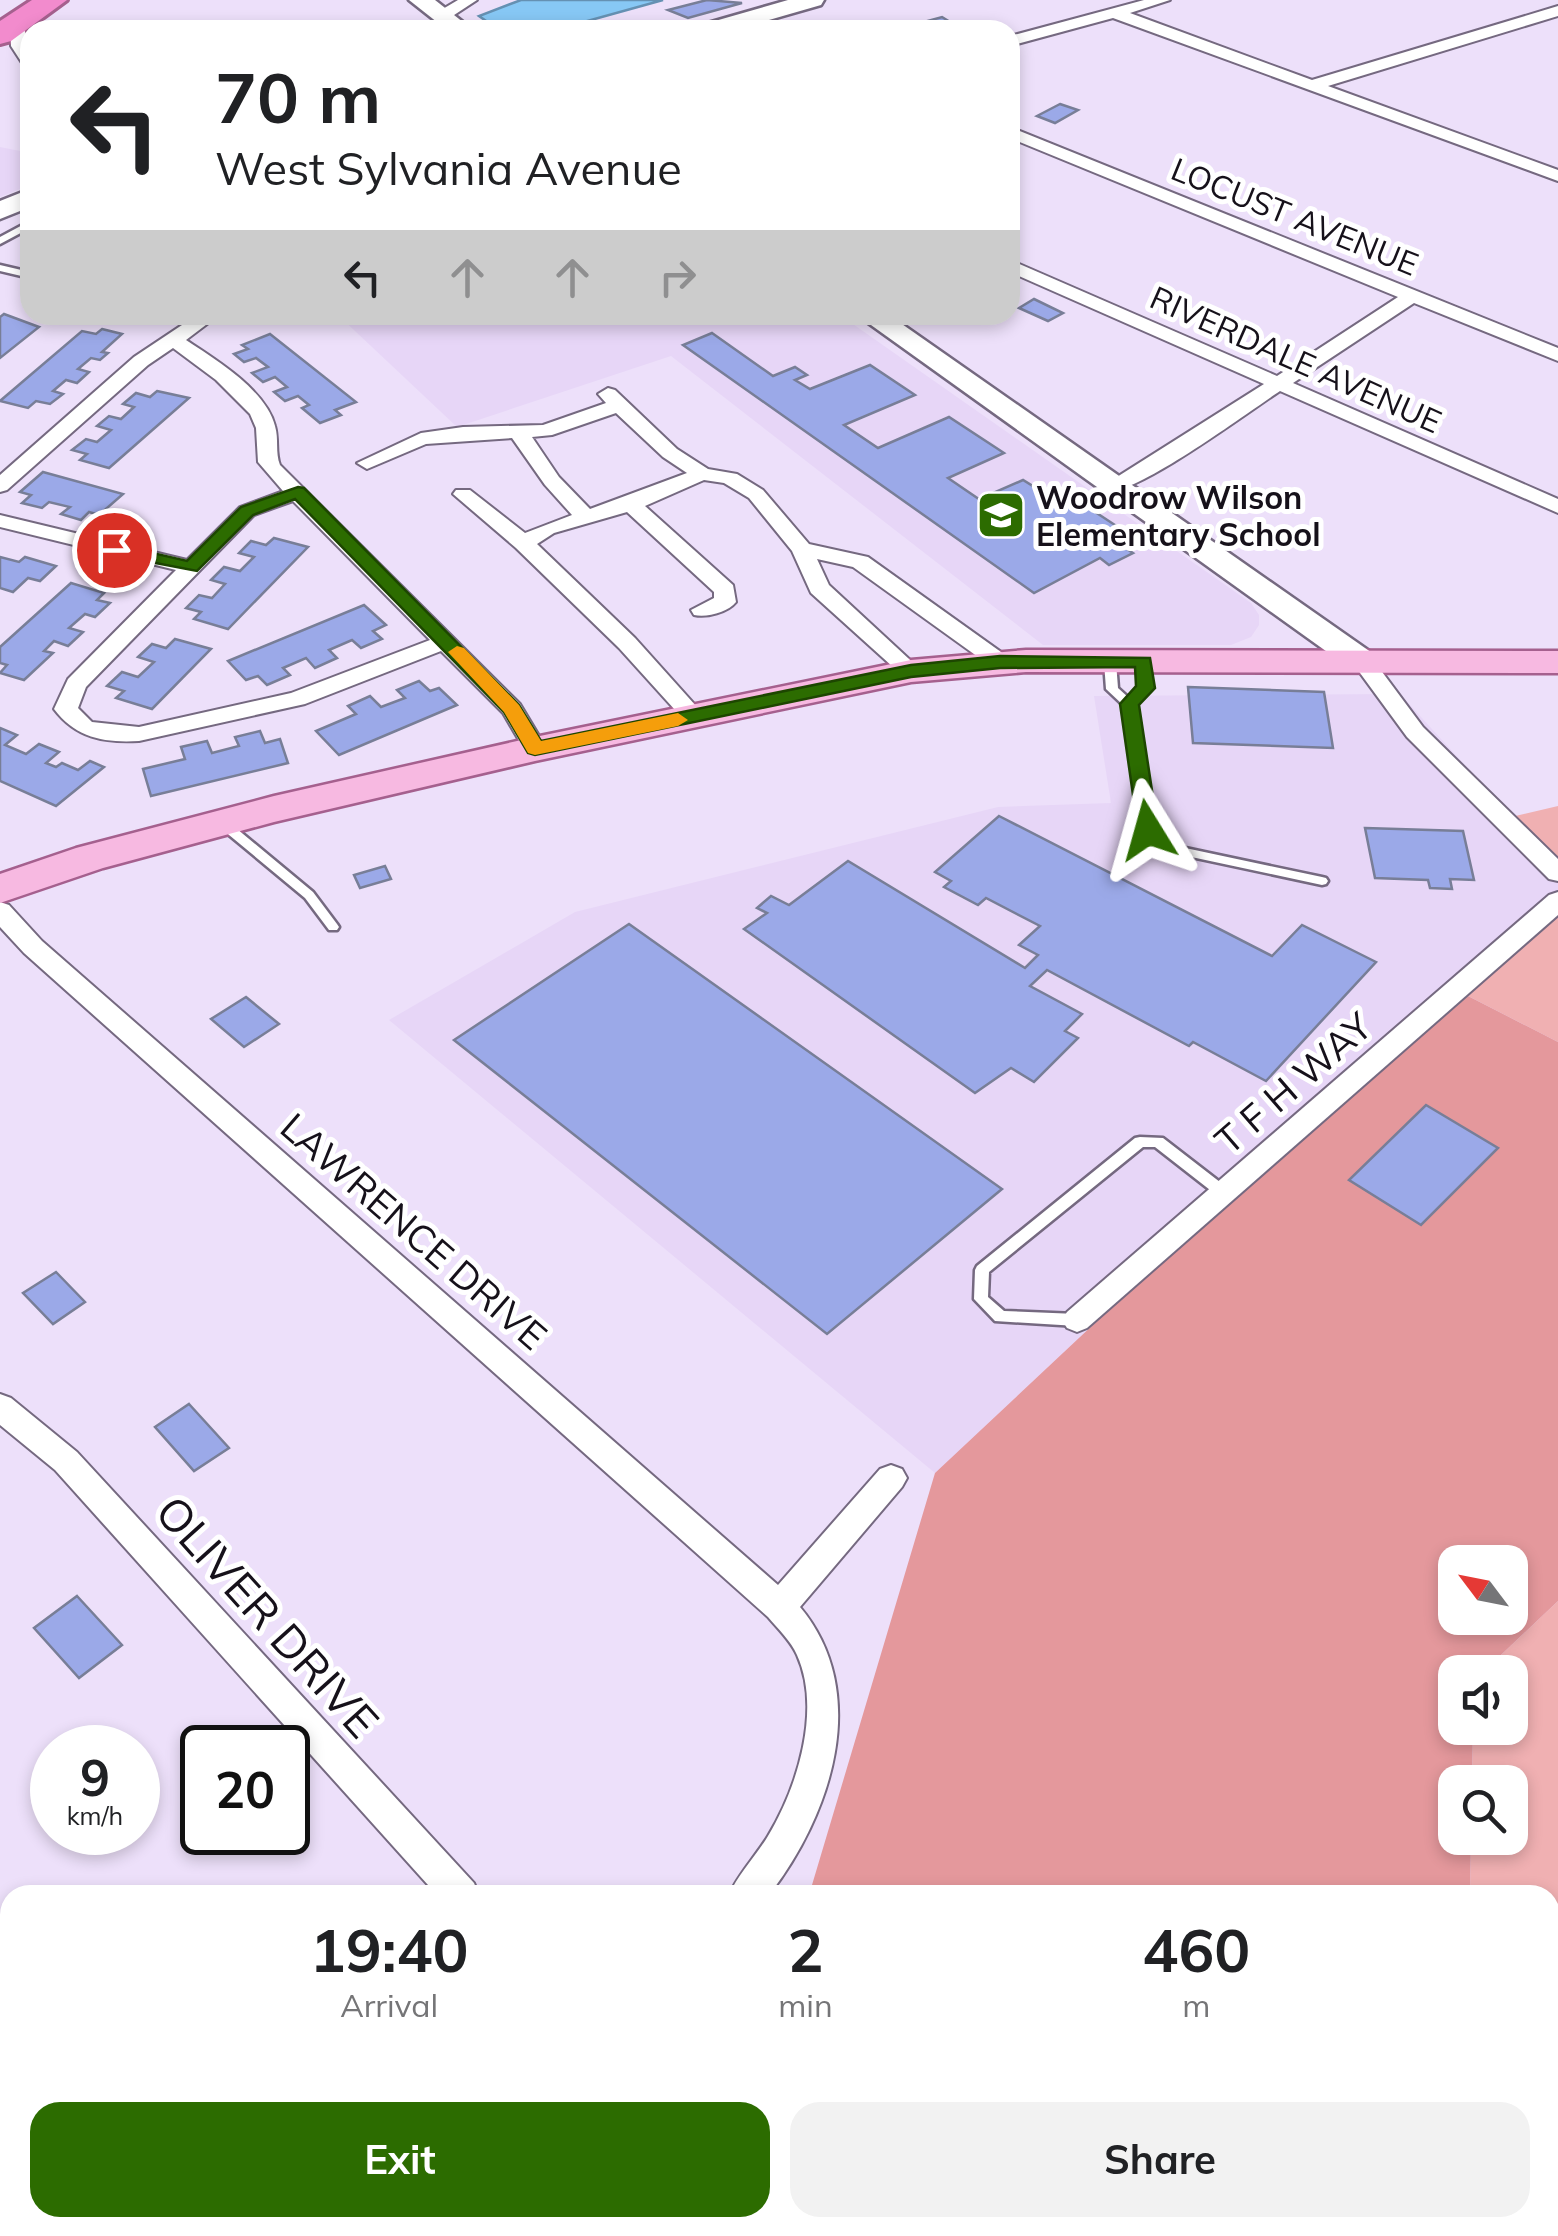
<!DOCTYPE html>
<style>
body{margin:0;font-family:Mulish,sans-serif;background:#f2f2f2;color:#202124;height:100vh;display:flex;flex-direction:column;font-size:38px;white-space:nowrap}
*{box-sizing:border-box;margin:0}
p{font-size:32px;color:#757577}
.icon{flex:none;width:55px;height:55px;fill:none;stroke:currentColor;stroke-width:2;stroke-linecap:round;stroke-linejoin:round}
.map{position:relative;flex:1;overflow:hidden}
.sheet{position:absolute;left:0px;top:1885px;width:1560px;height:352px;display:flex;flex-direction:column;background:#fff;border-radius:30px 30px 0 0;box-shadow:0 5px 15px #0003}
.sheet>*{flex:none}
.hud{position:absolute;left:20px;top:20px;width:1000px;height:305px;border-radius:30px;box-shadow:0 5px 15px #0003;background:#fff;color:#202124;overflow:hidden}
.needle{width:65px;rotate:302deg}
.tools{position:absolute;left:1438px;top:1545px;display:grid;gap:20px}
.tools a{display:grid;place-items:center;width:90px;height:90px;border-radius:20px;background:#fff;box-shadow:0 5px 15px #0003;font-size:50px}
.speed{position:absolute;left:30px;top:1725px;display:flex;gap:20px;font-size:50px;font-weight:700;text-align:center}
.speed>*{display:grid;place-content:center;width:130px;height:130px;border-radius:50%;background:#fff;box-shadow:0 5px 15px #0003;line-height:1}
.speed small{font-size:25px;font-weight:400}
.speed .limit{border:5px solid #111;border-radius:15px;background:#fff;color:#111}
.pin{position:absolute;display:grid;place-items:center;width:85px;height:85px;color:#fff;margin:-42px;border:5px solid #fff;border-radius:50%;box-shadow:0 2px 10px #0007}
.me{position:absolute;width:110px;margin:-55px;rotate:352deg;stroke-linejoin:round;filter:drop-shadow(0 0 8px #0008)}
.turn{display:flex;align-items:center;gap:35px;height:210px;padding:0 30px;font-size:45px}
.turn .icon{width:130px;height:130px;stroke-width:2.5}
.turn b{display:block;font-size:70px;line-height:85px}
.lanes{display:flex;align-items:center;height:95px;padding:0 30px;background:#0003;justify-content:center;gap:50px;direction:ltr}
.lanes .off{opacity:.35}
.eta{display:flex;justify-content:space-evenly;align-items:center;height:170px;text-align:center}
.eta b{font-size:60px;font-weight:700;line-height:70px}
.action{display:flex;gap:20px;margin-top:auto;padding:20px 30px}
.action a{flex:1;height:115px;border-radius:30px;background:#2c6c00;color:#fff;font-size:40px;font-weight:700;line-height:115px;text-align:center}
.action a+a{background:#f2f2f2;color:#202124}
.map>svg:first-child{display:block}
.built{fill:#e7d6f7}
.green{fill:#f0b0b2}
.forest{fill:#e4989c;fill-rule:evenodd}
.water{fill:#87c8f5;stroke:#6591b3;stroke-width:2.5}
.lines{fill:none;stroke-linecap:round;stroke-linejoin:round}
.stream{stroke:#6591b3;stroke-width:11}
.building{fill:#9ba9e8;stroke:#787e97;stroke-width:2.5}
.lane-casing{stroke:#756980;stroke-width:5}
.street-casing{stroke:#756980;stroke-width:4}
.secondary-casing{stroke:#756980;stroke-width:5}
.primary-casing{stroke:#a5608e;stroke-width:5}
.highway-casing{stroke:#a5608e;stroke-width:6}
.lane{fill:#fff;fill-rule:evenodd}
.street{fill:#fff;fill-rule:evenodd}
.secondary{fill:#fff;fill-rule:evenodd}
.primary{fill:#f7b9e1;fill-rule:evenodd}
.highway{fill:#f28bcd;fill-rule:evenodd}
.route{fill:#2c6c00;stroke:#1d4600;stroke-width:2.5}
.slow{fill:#f59e0b}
.labels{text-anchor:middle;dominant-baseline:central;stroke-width:10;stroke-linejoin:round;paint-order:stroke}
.far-street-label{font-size:32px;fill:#16111a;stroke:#fff}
.far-poi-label{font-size:32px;font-weight:bold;fill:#16111a;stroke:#fff;text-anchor:start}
.street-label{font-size:38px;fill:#16111a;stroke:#fff}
.near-street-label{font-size:45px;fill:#16111a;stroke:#fff}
</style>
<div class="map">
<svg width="1558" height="2236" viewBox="0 0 1558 2236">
<rect width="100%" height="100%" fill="#ede0fa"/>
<g class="built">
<path d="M0,147L30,153V185L0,197Z"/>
<path d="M338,315H840L1251,603L1259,615V625L1251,637L1231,645H1043L671,356L457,427Z"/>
<path d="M1400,694L1558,867V911L1468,996L1160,1262L935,1473L389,1020L575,912L998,807L1111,803L1094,696Z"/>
</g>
<g class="green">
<path d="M1558,806V867L1511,817Z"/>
<path d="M1558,911V1042L1468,996Z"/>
<path d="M1558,1601V2236H1280L1289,2228H1550V1895H1470L1471,1838H1510V1782H1472L1473,1728H1510V1672H1483Z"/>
</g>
<g class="forest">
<path d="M1468,996L1558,1042V1601L1483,1672H1455V1728H1473L1472,1782H1455V1838H1471L1470,1895H809L935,1473L1160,1262ZM1455,1562H1510V1618H1455Z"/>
<path d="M710,2228H1289L1280,2236H708Z"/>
</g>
<path class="water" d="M521,0H663L555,30H499L479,16Z"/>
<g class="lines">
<g class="stream">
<path d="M1550,2081L1558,2068"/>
<path d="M1525,2228L1526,2236"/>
</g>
</g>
<g class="building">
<path d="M707,0L742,3L688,18L668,10Z"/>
<path d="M942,17L963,30H937L924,22Z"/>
<path d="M1060,104L1078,110L1055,123L1037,116Z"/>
<path d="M1034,299L1063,313L1048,321L1019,308Z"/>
<path d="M4,314L39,327L0,358V317Z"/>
<path d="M102,329L122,334L102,352L108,353L100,360L91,358L78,369L89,372L77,383L66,380L53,391L63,394L50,404L36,401L28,408L0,401L82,331L96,334Z"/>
<path d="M712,333L773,376L795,367L807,375L795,380L810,389L870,365L915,395L844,425L878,448L949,417L1004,453L948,478L992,508L1005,502L993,493L1023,480L1041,491L1054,485L1118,527L1104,534L1133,553L1109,565L1100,558L1034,593L683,345Z"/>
<path d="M270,334L356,402L335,410L341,415L320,423L302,408L309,405L298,396L285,401L274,392L287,387L275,377L263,382L252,373L268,367L256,358L244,362L234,354L248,349L242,345Z"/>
<path d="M157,391L189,398L109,468L80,460L87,454L72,450L86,439L97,442L111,430L97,426L109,416L121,419L134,407L123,404L136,393L150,397Z"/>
<path d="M43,472L123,494L99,515L89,512L81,520L61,514L70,507L49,502L42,508L22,503L31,495L20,492Z"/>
<path d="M274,538L308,547L228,629L194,619L201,612L186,608L199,595L212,598L225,584L211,580L224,567L240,571L254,557L239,553L251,541L266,545Z"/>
<path d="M0,557L19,562L25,557L56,566L40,581L28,578L13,592L0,588Z"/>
<path d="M71,583L104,593L97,600L110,603L95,617L85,614L69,628L83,632L68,646L54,641L44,651L53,653L24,680L0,673L7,665L0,663V647Z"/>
<path d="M364,605L386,625L373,631L382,639L361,648L352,640L329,650L337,658L315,668L306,658L283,668L290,675L267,685L258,676L246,680L228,661Z"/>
<path d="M175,639L211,649L152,709L116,698L124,691L107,686L122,672L138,677L154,662L138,657L152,644L166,648Z"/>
<path d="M419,681L430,691L439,688L457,705L339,755L316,731L356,714L348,706L370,696L381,707L405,698L397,690Z"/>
<path d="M1188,687L1324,692L1333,748L1193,743Z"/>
<path d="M0,728L17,735L5,745L26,754L39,744L59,752L46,763L56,767L62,763L78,770L90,761L104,767L56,806L0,781Z"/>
<path d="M260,731L265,743L280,739L288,763L151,796L143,769L185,759L181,747L207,741L212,753L239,746L235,737Z"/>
<path d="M999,816L1272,956L1302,925L1376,962L1266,1081L1193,1042L1189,1046L1047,970L1030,986L1082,1014L1065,1031L1078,1038L1034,1082L1011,1068L975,1093L744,929L767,913L757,908L771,896L789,905L848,861L1025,968L1038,955L1019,945L1040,926L986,898L978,905L944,887L951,881L935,872Z"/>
<path d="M1365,828L1463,831L1474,880L1450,879L1452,889L1430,888L1428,880L1375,878Z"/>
<path d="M385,866L391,879L360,888L354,875Z"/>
<path d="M629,924L1002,1189L827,1334L454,1040Z"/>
<path d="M246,997L279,1024L244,1047L211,1019Z"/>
<path d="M1426,1105L1498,1148L1421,1225L1349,1180Z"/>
<path d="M56,1272L85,1302L53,1324L23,1293Z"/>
<path d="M189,1404L229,1448L194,1471L155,1427Z"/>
<path d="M77,1596L122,1645L79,1678L34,1628Z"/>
</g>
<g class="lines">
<g class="lane-casing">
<g id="lane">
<path d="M30,221V228L0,244V237Z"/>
<path d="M0,265L30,272V278L0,271Z"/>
<path d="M1110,659L1116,662L1118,688L1129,698L1140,686L1137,662L1143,659L1149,662L1152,687L1135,705L1154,828L1176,846L1322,877L1326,878L1328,881L1326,884L1322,885L1168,852L1144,833L1123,705L1106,689L1104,662Z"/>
<path d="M221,818L225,819L313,892L337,924L339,927L337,930H329L305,898L217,825L215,822L217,819Z"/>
<path d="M1140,1137L1163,1138L1229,1189L1231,1193L1229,1197H1219L1155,1147H1143L989,1272L988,1297L1004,1311L1077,1314L1082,1316L1084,1320L1082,1324L1077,1326L995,1321L974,1299L975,1270L977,1266L1135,1138Z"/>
</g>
</g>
<g class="street-casing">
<g id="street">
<path d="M458,0H477L448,19H436V13Z"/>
<path d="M1144,0H1170L1130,13L1312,80L1558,6V16L1328,86L1558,170V181L1113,18L1010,46V36Z"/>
<path d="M10,22L24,25L30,68L24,66L11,46Z"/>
<path d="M1010,127L1558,348V361L1414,303L1293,383L1558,499V513L1280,391C1251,410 1135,496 1109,490L1106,486L1109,482L1264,384L1010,272V260L1277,376L1398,297L1010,138Z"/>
<path d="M197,315H219L186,340C215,359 266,390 275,426C279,439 275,452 280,465L520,704L547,749L543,754H527L503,713L441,651L305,704L139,741C104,743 76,738 54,709L68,679L176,570L0,527V515L187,560L240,507L283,491L258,462L256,428L250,414L216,380L173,348L148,365L7,490L0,492V475L134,357ZM293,501L430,640L291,693L139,727L92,722L78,708L86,687L254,515Z"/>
<path d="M608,388L615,390L677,449L708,469L737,474L763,490L809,544L868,557L1008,657L1011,662L1008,667H992L853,567L817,559L829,585L922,671L911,678L903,676L811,593L792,551L749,498L724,483L704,480L645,506L733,585L736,602C728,612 707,618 694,615L691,610L714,598V592L627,512L554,533L537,544L635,638L705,716L693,723L685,721L619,648L516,548L453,494L456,490H470L525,533L572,515L545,485L512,438L426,444L367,469L357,463L421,433L463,427L543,425L606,403L598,394ZM616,413L663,457L687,473L590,509L559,477L532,437L552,435Z"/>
<path d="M1363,655L1371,657L1423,727L1558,859V881L1549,879L1407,737L1352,662Z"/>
<path d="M1558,892V915L1087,1328L1077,1332L1067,1328L1062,1320L1067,1312L1549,895Z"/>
<path d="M0,902L9,905L42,941L778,1585L880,1469L891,1465L902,1469L907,1478L902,1487L800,1607C872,1693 831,1815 769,1895H729C738,1874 756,1856 768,1836C797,1788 822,1710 797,1655C791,1641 778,1629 768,1617L24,953L0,927Z"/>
<path d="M0,1394L11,1398L77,1452L474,1883L479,1895H437L55,1470L0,1425Z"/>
<path d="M261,2228H309L305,2236H257Z"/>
</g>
</g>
<g class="secondary-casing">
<g id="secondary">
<path d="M409,0H435L473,30H447Z"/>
<path d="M788,0H824L821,5L734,30H698L701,25Z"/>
<path d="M30,189V207L0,219V201Z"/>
<path d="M857,315H889L1375,655L1379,662L1375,669H1351Z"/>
</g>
</g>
<g class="primary-casing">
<path id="primary" d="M1026,650L1558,651V673L1026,672L911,682L535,761L274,822L103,868L0,903V874L76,848L274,796L535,737L911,660Z"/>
</g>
<g class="highway-casing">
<path id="highway" d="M32,0H67L11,41L0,44V21Z"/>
</g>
<use href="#lane" class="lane"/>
<use href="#street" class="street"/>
<use href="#secondary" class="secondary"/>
<use href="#primary" class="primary"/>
<use href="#highway" class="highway"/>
</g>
<path class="route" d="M298,487L304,488L519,705L541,741L911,665L1000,656L1150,658L1155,688L1139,705L1158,830L1148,836L1138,830L1120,704L1136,686L1135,667L1000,668L911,677L535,755L528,753L504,712L295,499L253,515L197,571L114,555L106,550L114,544L187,561L241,507Z"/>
<path class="slow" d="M457,646L464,648L519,705L541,741L678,713L688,720L678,726L535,755L528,753L504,712L448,652Z"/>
<defs>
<g id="school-square" transform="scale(2.5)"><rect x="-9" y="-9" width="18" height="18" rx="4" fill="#2c6c00" stroke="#fff"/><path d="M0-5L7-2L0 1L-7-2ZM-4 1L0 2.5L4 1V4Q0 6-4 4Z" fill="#fff"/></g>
</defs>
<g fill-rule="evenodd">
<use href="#school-square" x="1001" y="515"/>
</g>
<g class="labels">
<g class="far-street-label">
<text transform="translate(1295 216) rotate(22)">LOCUST AVENUE</text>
<text transform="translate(1296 359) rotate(24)">RIVERDALE AVENUE</text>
</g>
<g class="far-poi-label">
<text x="1036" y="497">Woodrow Wilson<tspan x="1036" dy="37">Elementary School</tspan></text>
</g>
<g class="street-label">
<text transform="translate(1293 1083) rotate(-41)">T F H WAY</text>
<text transform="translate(414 1231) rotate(41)">LAWRENCE DRIVE</text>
</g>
<g class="near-street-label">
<text transform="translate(268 1616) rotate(48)">OLIVER DRIVE</text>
</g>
</g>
</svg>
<div class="tools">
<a><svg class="needle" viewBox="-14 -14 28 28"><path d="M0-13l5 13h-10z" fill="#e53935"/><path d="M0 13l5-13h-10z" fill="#757577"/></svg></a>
<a><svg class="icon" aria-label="sound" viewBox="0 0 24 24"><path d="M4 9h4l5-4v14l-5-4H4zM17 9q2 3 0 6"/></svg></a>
<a><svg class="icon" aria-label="search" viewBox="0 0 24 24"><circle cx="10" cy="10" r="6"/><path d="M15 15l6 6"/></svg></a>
</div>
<div class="speed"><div>9<small>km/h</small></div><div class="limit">20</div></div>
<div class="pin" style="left:114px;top:550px;background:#d93025"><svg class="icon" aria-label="arrive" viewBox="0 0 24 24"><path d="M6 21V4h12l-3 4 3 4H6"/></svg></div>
<svg class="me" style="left:1148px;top:830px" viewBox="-20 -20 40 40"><path d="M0-17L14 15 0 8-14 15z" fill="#2c6c00" stroke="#fff" stroke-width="4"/></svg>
<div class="hud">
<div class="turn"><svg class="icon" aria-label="left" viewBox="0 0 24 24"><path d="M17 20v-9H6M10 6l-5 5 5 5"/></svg><div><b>70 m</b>West Sylvania Avenue</div></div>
<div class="lanes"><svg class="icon" aria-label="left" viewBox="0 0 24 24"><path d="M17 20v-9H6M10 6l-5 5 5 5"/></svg><svg class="icon off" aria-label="ahead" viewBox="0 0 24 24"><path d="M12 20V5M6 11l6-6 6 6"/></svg><svg class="icon off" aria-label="ahead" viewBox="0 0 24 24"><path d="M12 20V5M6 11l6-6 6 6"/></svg><svg class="icon off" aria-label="right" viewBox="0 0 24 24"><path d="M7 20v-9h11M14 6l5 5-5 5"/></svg></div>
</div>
<section class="sheet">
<div class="eta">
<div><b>19:40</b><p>Arrival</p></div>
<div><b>2</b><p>min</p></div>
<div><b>460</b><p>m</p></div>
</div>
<div class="action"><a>Exit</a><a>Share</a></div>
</section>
</div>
